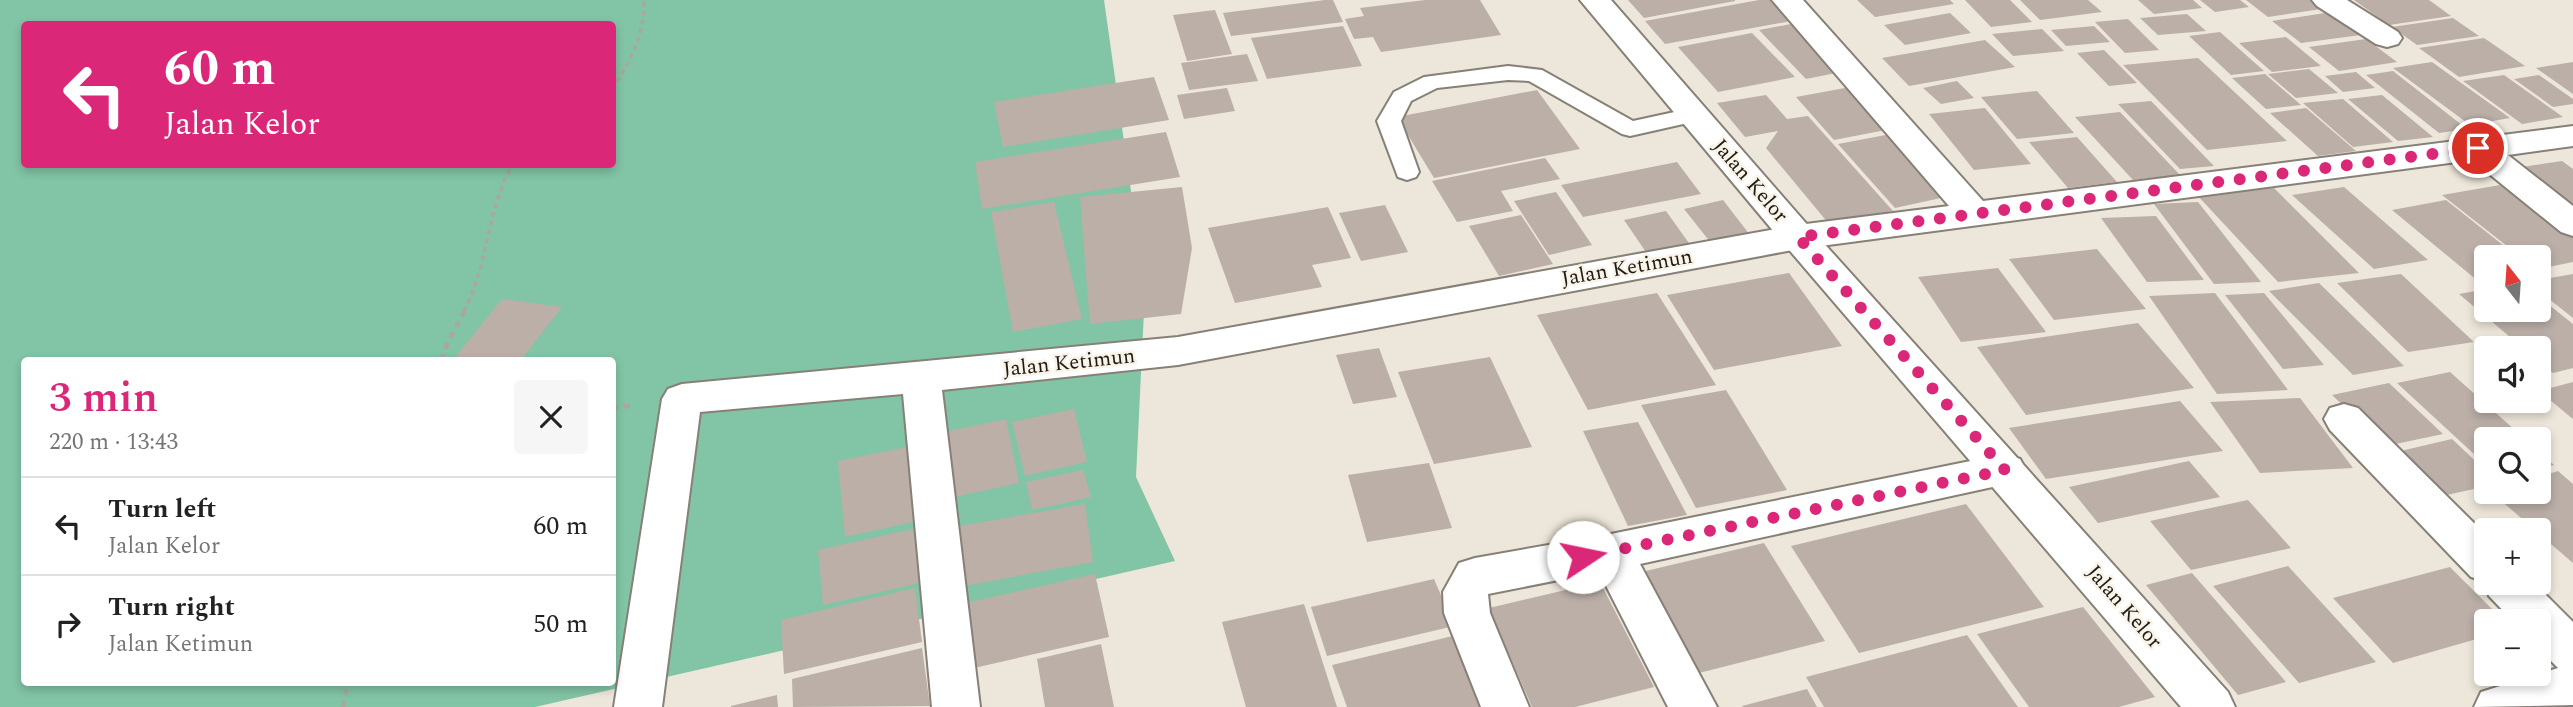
<!DOCTYPE html>
<meta charset="utf-8">
<style>
body{margin:0;font-family:Spectral,serif;background:#f6f6f6;color:#222;height:100vh;display:flex;flex-direction:column;font-size:26px;white-space:nowrap}
*{box-sizing:border-box;margin:0}
p{font-size:23px;color:#767676}
.icon{flex:none;width:38px;height:38px;fill:none;stroke:currentColor;stroke-width:2;stroke-linecap:round;stroke-linejoin:round}
.map{position:relative;flex:1;overflow:hidden}
.drawer{position:absolute;left:21px;top:357px;width:595px;height:329px;display:flex;flex-direction:column;background:#fff;border-radius:7px;box-shadow:0 4px 10px #0003}
.drawer>*{flex:none}
.guide{position:absolute;left:21px;top:21px;width:595px;height:147px;border-radius:7px;box-shadow:0 4px 10px #0003;background:#db2777;color:#fff;overflow:hidden}
.needle{width:46px;rotate:343deg}
.tools{position:absolute;left:2474px;top:245px;display:grid;gap:14px}
.tools a{display:grid;place-items:center;width:77px;height:77px;border-radius:7px;background:#fff;box-shadow:0 4px 10px #0003;font-size:35px}
.pin{position:absolute;display:grid;place-items:center;width:60px;height:60px;color:#fff;margin:-30px;border:4px solid #fff;border-radius:50%;box-shadow:0 2px 7px #0007}
.me{position:absolute;width:77px;margin:-38px;rotate:79deg;stroke-linejoin:round;filter:drop-shadow(0 0 5px #0008)}
.turn{display:flex;align-items:center;gap:24px;height:147px;padding:0 28px;font-size:32px}
.turn .icon{width:91px;height:91px;stroke-width:2.5}
.turn b{display:block;font-size:49px;line-height:60px}
.round{display:grid;place-items:center;flex:none;width:74px;height:74px;border-radius:7px;background:#f6f6f6}
.head{display:flex;align-items:center;justify-content:space-between;height:119px;padding:0 28px}
h1{font-size:42px;font-weight:600;line-height:52px;color:#db2777}
ul{padding:0;list-style:none}
li{display:flex;align-items:center;gap:21px;height:98px;padding:0 28px;border-top:2px solid #e0e0e0}
li div{flex:1}
li b{display:block;font-size:26px}
li em{font-style:normal}
.map>svg:first-child{display:block}
.green{fill:#82c4a6;fill-rule:evenodd}
.building{fill:#bbafa8}
.lines{fill:none;stroke-linecap:round;stroke-linejoin:round}
.service-casing{stroke:#868076;stroke-width:4}
.minor-casing{stroke:#868076;stroke-width:4}
.tertiary-casing{stroke:#868076;stroke-width:4}
.path-far1{stroke:#aca69c;stroke-width:3.5;stroke-dasharray:4.5 4.5;stroke-linecap:butt}
.path{stroke:#aca69c;stroke-width:4.5;stroke-dasharray:6 6;stroke-linecap:butt}
.service{fill:#fff;fill-rule:evenodd}
.minor{fill:#fff;fill-rule:evenodd}
.tertiary{fill:#fff;fill-rule:evenodd}
.route{stroke:#db2777;stroke-width:12;stroke-dasharray:0 21.6}
.labels{text-anchor:middle;dominant-baseline:central;stroke-width:5;stroke-linejoin:round;paint-order:stroke}
.street-label{font-size:21px;fill:#1e1b17;stroke:#faf3e8}
</style>
<div class="map">
<svg width="2573" height="707" viewBox="0 0 2573 707">
<rect width="100%" height="100%" fill="#ede6da"/>
<path class="green" d="M0,0H1104L1145,290L1136,477L1175,561L535,707H0ZM24,24H612V164H24ZM24,360H612V682H24Z"/>
<g class="building">
<path d="M1325,0H1333L1343,22L1231,36L1223,13Z"/>
<path d="M1425,0H1480L1501,35L1381,52L1373,37L1354,39L1345,19L1364,16L1360,8Z"/>
<path d="M1628,0H1735V1L1644,18Z"/>
<path d="M1759,0H1783L1802,19L1665,44L1645,21Z"/>
<path d="M1857,0H1950L1954,4L1875,17Z"/>
<path d="M1965,0H2010L2032,22L1991,27Z"/>
<path d="M2020,0H2088L2102,12L2040,20Z"/>
<path d="M2138,0H2193L2202,8L2154,14Z"/>
<path d="M2200,0H2240L2249,7L2215,12Z"/>
<path d="M2246,0H2325L2335,7L2268,17Z"/>
<path d="M2354,0H2429L2451,16L2389,25Z"/>
<path d="M1215,10L1232,54L1187,61L1173,15Z"/>
<path d="M2338,11L2368,34L2301,43L2272,21Z"/>
<path d="M1950,13L1971,33L1905,45L1884,25Z"/>
<path d="M2187,14L2206,31L2158,35L2140,18Z"/>
<path d="M2453,18L2479,36L2417,45L2392,27Z"/>
<path d="M2128,19L2159,50L2125,53L2095,22Z"/>
<path d="M1807,21L1856,69L1806,79L1759,30Z"/>
<path d="M1343,26L1362,66L1267,79L1251,38Z"/>
<path d="M2094,26L2110,42L2066,46L2051,30Z"/>
<path d="M2042,29L2064,51L2013,56L1992,34Z"/>
<path d="M2220,32L2264,71L2231,75L2189,36Z"/>
<path d="M1752,33L1795,77L1718,92L1678,47Z"/>
<path d="M2286,37L2321,66L2272,72L2239,43Z"/>
<path d="M2484,38L2525,66L2459,77L2419,48Z"/>
<path d="M2366,39L2397,62L2339,71L2309,47Z"/>
<path d="M1985,40L2015,67L1909,86L1882,58Z"/>
<path d="M2104,50L2137,83L2109,86L2077,53Z"/>
<path d="M1247,54L1258,81L1189,90L1181,63Z"/>
<path d="M2198,58L2287,141L2207,150L2123,65Z"/>
<path d="M2432,62L2510,118L2470,125L2393,68Z"/>
<path d="M2573,62V94L2536,68Z"/>
<path d="M2309,69L2338,93L2296,98L2268,74Z"/>
<path d="M2393,71L2467,129L2439,133L2366,75Z"/>
<path d="M2356,72L2375,88L2343,92L2325,76Z"/>
<path d="M2265,74L2301,105L2266,109L2232,78Z"/>
<path d="M2504,75L2563,117L2522,124L2463,81Z"/>
<path d="M2539,75L2573,99V104L2553,107L2514,79Z"/>
<path d="M1154,77L1169,120L1003,147L994,102Z"/>
<path d="M1957,81L1974,98L1941,104L1923,88Z"/>
<path d="M1856,86L1896,128L1834,140L1796,97Z"/>
<path d="M1227,88L1235,111L1184,119L1177,95Z"/>
<path d="M1537,90L1580,149L1434,178L1397,117Z"/>
<path d="M2037,91L2074,133L2017,139L1981,97Z"/>
<path d="M1766,95L1787,119L1808,116L1893,211L1829,224L1766,148L1778,131L1745,137L1717,103Z"/>
<path d="M2382,95L2433,137L2398,141L2348,99Z"/>
<path d="M2343,99L2393,142L2353,147L2303,103Z"/>
<path d="M2151,101L2214,166L2180,169L2118,104Z"/>
<path d="M1985,108L2031,164L1974,170L1929,114Z"/>
<path d="M2306,108L2356,151L2318,156L2270,113Z"/>
<path d="M2120,112L2180,175L2133,180L2075,117Z"/>
<path d="M1166,132L1180,177L982,209L975,162Z"/>
<path d="M1891,134L1950,196L1895,208L1838,144Z"/>
<path d="M2077,137L2117,182L2068,188L2029,142Z"/>
<path d="M1545,158L1560,179L1501,191L1513,211L1457,222L1432,181Z"/>
<path d="M2562,161L2573,169V219L2509,169Z"/>
<path d="M1677,162L1701,194L1583,217L1561,185Z"/>
<path d="M2506,184L2573,235V262L2539,269V257H2521L2442,195Z"/>
<path d="M1182,187L1192,248L1181,314L1090,324L1080,197Z"/>
<path d="M2273,187L2359,273L2278,282L2197,195Z"/>
<path d="M2344,187L2428,260L2374,269L2292,195Z"/>
<path d="M1556,192L1592,245L1549,255L1514,201Z"/>
<path d="M1723,200L1750,235L1711,243L1684,209Z"/>
<path d="M2446,200L2518,257H2487V279L2478,281L2392,210Z"/>
<path d="M1054,202L1082,319L1013,332L991,212Z"/>
<path d="M2198,202L2261,282L2214,284L2154,204Z"/>
<path d="M1385,205L1408,252L1361,261L1339,213Z"/>
<path d="M1328,207L1351,258L1312,265L1322,287L1235,303L1208,228Z"/>
<path d="M1666,211L1691,246L1648,255L1624,220Z"/>
<path d="M1521,215L1553,264L1499,276L1469,226Z"/>
<path d="M2156,216L2204,280L2147,282L2101,218Z"/>
<path d="M2097,249L2146,309L2054,320L2009,259Z"/>
<path d="M1998,268L2046,332L1961,342L1918,277Z"/>
<path d="M1789,273L1842,346L1714,370L1667,295Z"/>
<path d="M2401,274L2474,342L2408,352L2337,283Z"/>
<path d="M2573,274V318L2539,291V280Z"/>
<path d="M2319,283L2404,366L2353,375L2269,291Z"/>
<path d="M2487,289V310H2539V297L2573,324V368L2553,373L2539,361V348H2523L2459,294Z"/>
<path d="M1657,293L1716,385L1588,410L1537,315Z"/>
<path d="M2215,293L2288,390L2217,394L2149,296Z"/>
<path d="M2264,293L2324,365L2283,369L2225,295Z"/>
<path d="M502,299L562,307L521,360H453Z"/>
<path d="M2138,323L2194,388L2026,415L1977,347Z"/>
<path d="M1379,348L1397,397L1353,404L1336,355Z"/>
<path d="M1490,357L1532,447L1434,464L1398,372Z"/>
<path d="M2450,372L2525,439H2487V466L2397,383Z"/>
<path d="M2573,382V419L2539,391Z"/>
<path d="M2389,383L2443,434L2386,446L2332,395Z"/>
<path d="M1726,390L1787,490L1696,508L1641,405Z"/>
<path d="M2300,398L2353,468L2260,473L2210,402Z"/>
<path d="M2180,401L2223,451L2046,479L2009,428Z"/>
<path d="M1074,409L1087,462L1025,476L1012,422Z"/>
<path d="M1006,419L1019,483L945,499L935,434Z"/>
<path d="M1638,422L1687,515L1628,526L1583,431Z"/>
<path d="M2452,439L2487,472V486L2438,497L2392,453Z"/>
<path d="M907,447L918,521L845,537L838,461Z"/>
<path d="M2539,452L2554,465L2539,469Z"/>
<path d="M2189,461L2220,497L2098,523L2069,487Z"/>
<path d="M1429,463L1452,528L1367,542L1348,475Z"/>
<path d="M1083,470L1091,497L1032,510L1026,482Z"/>
<path d="M2558,471L2573,484V563L2539,534V530H2535L2491,492H2539V477Z"/>
<path d="M2248,500L2291,548L2191,570L2150,521Z"/>
<path d="M1085,504L1093,562L959,587L954,527Z"/>
<path d="M1966,504L2044,607L1859,653L1791,546Z"/>
<path d="M913,529L920,583L823,605L818,550Z"/>
<path d="M1764,543L1825,641L1687,676L1633,574Z"/>
<path d="M2288,566L2376,662L2299,683L2213,586Z"/>
<path d="M2450,567L2504,621H2487V636L2393,663L2333,598Z"/>
<path d="M2192,573L2286,682L2238,695L2146,585Z"/>
<path d="M1095,574L1109,637L961,671L952,606Z"/>
<path d="M1434,579L1454,626L1327,656L1311,607Z"/>
<path d="M1600,582L1654,687L1575,707H1532L1489,608Z"/>
<path d="M915,588L922,642L784,674L781,620Z"/>
<path d="M1304,604L1337,707H1246L1222,622Z"/>
<path d="M2083,607L2155,697L2119,707H2029L1977,634Z"/>
<path d="M1461,634L1491,707H1347L1332,665Z"/>
<path d="M1967,635L2018,707H1824L1806,677Z"/>
<path d="M1101,644L1114,707H1045L1037,659Z"/>
<path d="M922,648L930,706L793,707L792,679Z"/>
<path d="M1807,689L1817,707H1743L1742,706Z"/>
<path d="M777,695L778,707H731V706Z"/>
</g>
<g class="lines">
<g class="service-casing">
<path id="service" d="M1508,66L1542,70L1633,121L1693,108L1701,110L1705,115L1701,120L1630,136L1622,134L1529,81L1508,80L1437,88L1411,101L1401,121L1419,172L1416,177L1407,180L1398,177L1377,121L1394,92L1424,77Z"/>
</g>
<g class="minor-casing">
<g id="minor">
<path d="M1772,0H1803L1983,201L2573,126V146L2508,155L2573,206V236L2561,232L2472,160L1798,249L1178,365L942,390L980,707H932L903,394L700,412L662,707H614L662,399L668,389L682,384L1178,337L1798,225L1949,206Z"/>
<path d="M2312,0H2347L2398,32L2402,38L2398,44L2387,47L2376,44L2317,6Z"/>
<path d="M2344,404L2358,408L2487,536V583H2534L2573,622V705L2474,707L2481,692L2558,668L2539,649V621H2513L2489,596L2484,581L2471,577L2330,430L2324,419L2330,408Z"/>
<path d="M2005,454L2020,459L2026,470L2020,481L1640,564L1717,707H1668L1599,572L1488,594L1490,613L1529,707H1481L1444,613L1443,592L1459,563L1475,558L1611,534Z"/>
</g>
</g>
<g class="tertiary-casing">
<path id="tertiary" d="M1580,0H1611L1811,229L2228,692L2235,707H2181L1785,245Z"/>
</g>
<g class="path-far1">
<path d="M612,89C631,61 645,34 644,0"/>
<path d="M464,311C489,264 486,210 513,164"/>
</g>
<g class="path">
<path d="M442,360L447,344L465,310"/>
<path d="M612,408L636,405"/>
<path d="M343,707L348,682"/>
</g>
<use href="#service" class="service"/>
<use href="#minor" class="minor"/>
<use href="#tertiary" class="tertiary"/>
</g>
<g class="lines">
<path class="route" d="M1583,557L2005,470L1798,237L2478,148"/>
</g>
<g class="labels">
<g class="street-label">
<text transform="translate(1750 181) rotate(49)">Jalan Kelor</text>
<text transform="translate(1627 268) rotate(-10)">Jalan Ketimun</text>
<text transform="translate(1069 363) rotate(-6)">Jalan Ketimun</text>
<text transform="translate(2124 607) rotate(49)">Jalan Kelor</text>
</g>
</g>
</svg>
<div class="tools">
<a><svg class="needle" viewBox="-14 -14 28 28"><path d="M0-13l5 13h-10z" fill="#e53935"/><path d="M0 13l5-13h-10z" fill="#767676"/></svg></a>
<a><svg class="icon" aria-label="sound" viewBox="0 0 24 24"><path d="M4 9h4l5-4v14l-5-4H4zM17 9q2 3 0 6"/></svg></a>
<a><svg class="icon" aria-label="search" viewBox="0 0 24 24"><circle cx="10" cy="10" r="6"/><path d="M15 15l6 6"/></svg></a>
<a>+</a>
<a>−</a>
</div>
<div class="pin" style="left:2478px;top:148px;background:#d93025"><svg class="icon" aria-label="arrive" viewBox="0 0 24 24"><path d="M6 21V4h12l-3 4 3 4H6"/></svg></div>
<svg class="me" style="left:1583px;top:557px" viewBox="-20 -20 40 40"><circle r="19" fill="#fff"/><path d="M0-13L10 11 0 6-10 11z" fill="#db2777"/></svg>
<div class="guide">
<div class="turn"><svg class="icon" aria-label="left" viewBox="0 0 24 24"><path d="M17 20v-9H6M10 6l-5 5 5 5"/></svg><div><b>60 m</b>Jalan Kelor</div></div>
</div>
<section class="drawer">
<div class="head"><div><h1>3 min</h1><p>220 m · 13:43</p></div><a class="round"><svg class="icon" aria-label="close" viewBox="0 0 24 24"><path d="M6 6l12 12M18 6L6 18"/></svg></a></div>
<ul>
<li><svg class="icon" aria-label="left" viewBox="0 0 24 24"><path d="M17 20v-9H6M10 6l-5 5 5 5"/></svg><div><b>Turn left</b><p>Jalan Kelor</p></div><em>60 m</em></li>
<li><svg class="icon" aria-label="right" viewBox="0 0 24 24"><path d="M7 20v-9h11M14 6l5 5-5 5"/></svg><div><b>Turn right</b><p>Jalan Ketimun</p></div><em>50 m</em></li>
</ul>
</section>
</div>
